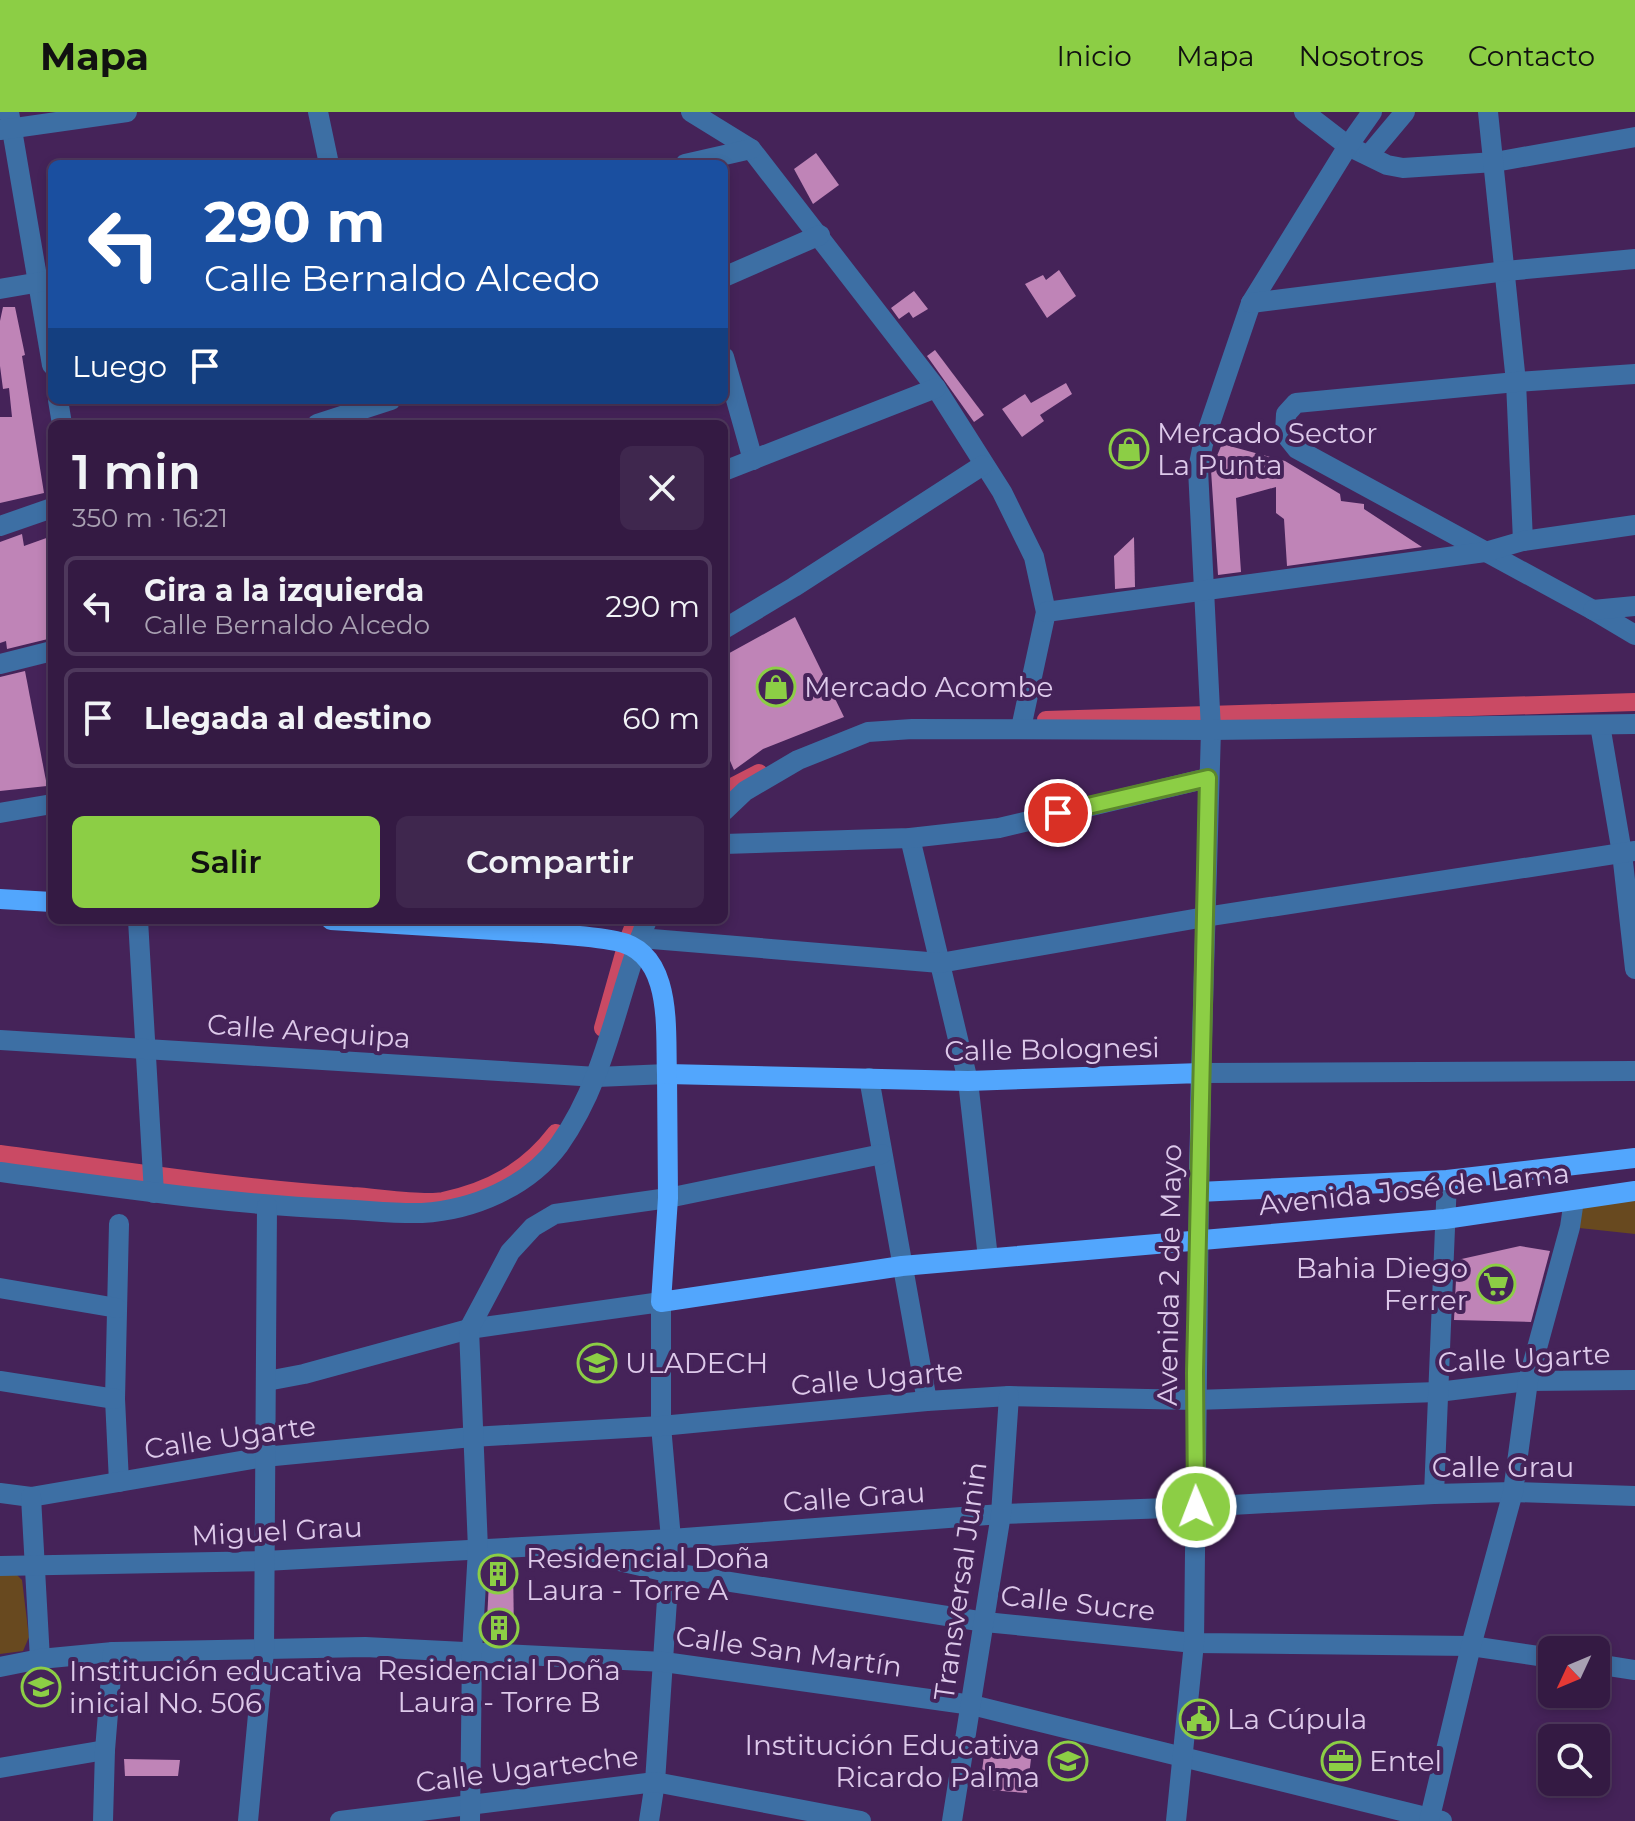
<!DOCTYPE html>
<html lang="es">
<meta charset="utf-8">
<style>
body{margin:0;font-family:Montserrat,sans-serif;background:#3f274e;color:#f1f3f6;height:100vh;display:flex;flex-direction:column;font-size:30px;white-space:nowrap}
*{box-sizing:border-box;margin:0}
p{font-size:26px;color:#a9a1b2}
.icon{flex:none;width:44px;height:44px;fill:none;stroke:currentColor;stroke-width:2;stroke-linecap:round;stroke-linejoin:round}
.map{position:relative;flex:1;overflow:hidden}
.panel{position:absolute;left:48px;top:308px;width:680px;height:504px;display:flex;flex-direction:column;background:#341a43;border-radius:12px;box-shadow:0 4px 12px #0003,0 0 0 2px #4e385c}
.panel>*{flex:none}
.top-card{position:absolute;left:48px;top:48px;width:680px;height:244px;border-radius:12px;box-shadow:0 4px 12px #0003,0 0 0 2px #4e385c;background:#1a4fa0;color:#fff;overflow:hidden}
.needle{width:52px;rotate:226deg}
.fabs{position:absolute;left:1538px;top:1524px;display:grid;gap:16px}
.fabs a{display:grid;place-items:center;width:72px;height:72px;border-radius:12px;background:#341a43;box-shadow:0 4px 12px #0003,0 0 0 2px #4e385c;font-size:40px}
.pin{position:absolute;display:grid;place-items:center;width:68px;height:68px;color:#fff;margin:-34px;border:4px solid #fff;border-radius:50%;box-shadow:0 2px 8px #0007}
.me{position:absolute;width:88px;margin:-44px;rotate:359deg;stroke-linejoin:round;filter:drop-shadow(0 0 6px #0008)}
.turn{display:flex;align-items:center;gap:28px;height:168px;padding:0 24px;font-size:36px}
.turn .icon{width:104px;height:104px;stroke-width:2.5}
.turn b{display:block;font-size:56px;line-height:68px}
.then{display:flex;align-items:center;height:76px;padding:0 24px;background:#0003;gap:16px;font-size:30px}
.round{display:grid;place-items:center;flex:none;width:84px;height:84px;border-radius:12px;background:#3f274e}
.summary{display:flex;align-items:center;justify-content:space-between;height:136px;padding:0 24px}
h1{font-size:48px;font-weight:600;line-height:60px}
.primary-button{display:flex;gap:16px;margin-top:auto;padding:16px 24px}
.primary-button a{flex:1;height:92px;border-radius:12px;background:#8cce45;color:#111;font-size:32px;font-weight:600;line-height:92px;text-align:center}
.primary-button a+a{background:#3f274e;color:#f1f3f6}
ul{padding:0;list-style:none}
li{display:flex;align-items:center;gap:24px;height:100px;margin:0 16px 12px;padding:0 8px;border:4px solid #4e385c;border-radius:12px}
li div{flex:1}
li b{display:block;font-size:30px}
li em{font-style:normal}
header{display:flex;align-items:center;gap:48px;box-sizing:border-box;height:112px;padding:0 40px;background:#8cce45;color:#111}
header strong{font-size:38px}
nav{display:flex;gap:44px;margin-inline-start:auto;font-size:28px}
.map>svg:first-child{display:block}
.green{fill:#68491f}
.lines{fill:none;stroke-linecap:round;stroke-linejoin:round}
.canal{stroke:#ca4a64;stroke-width:18}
.building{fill:#bf84b7}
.minor{stroke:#3d6fa4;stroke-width:20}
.major{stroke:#52a6fd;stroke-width:20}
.major-bridge{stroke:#52a6fd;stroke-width:20}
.route-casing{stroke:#5b862d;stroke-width:20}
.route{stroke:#8cce45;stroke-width:14}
.labels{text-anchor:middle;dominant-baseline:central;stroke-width:8;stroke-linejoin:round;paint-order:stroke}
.poi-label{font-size:28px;fill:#ddc9ea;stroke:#452359;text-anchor:start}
.street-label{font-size:28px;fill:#ddc9ea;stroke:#452359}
</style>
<header>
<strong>Mapa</strong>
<nav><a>Inicio</a><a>Mapa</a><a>Nosotros</a><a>Contacto</a></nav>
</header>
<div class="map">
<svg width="1635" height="1709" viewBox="0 0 1635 1709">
<rect width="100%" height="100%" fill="#452359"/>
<g class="green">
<path d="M1635,1083V1122L1570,1115L1574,1088Z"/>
<path d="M15,1461L22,1468L29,1525L23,1539L0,1542V1462Z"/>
</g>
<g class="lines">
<g class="canal">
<path d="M1046,608L1635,590"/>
<path d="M724,683L730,676L759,661"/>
<path d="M603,916L627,831L636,808"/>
<path d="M0,1042C117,1058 234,1076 352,1084C376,1085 421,1093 443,1089C490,1079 527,1059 556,1021"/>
</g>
</g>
<g class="building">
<path d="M816,41L839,73L813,92L794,57Z"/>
<path d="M1059,158L1076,184L1047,206L1025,172L1043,163L1046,168Z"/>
<path d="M914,179L928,197L913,206L909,200L899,207L891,196Z"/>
<path d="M3,195H15L25,243L22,244L44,381L0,391V305H12L9,276L3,277L0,254V209Z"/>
<path d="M935,238L984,303L974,310L927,244Z"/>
<path d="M1066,271L1072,282L1040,303L1044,309L1022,325L1002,297L1025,282L1031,291Z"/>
<path d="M1222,332L1285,349L1340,382L1341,389L1364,392V397L1422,435L1287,454L1284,407L1276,401V375L1236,386L1241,460L1218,463L1211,358Z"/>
<path d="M22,422L24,434L52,424V526L7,537L6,529L0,531V430Z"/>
<path d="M1134,425L1135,475L1115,477L1114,444Z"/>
<path d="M795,505L844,605L763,637L734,658L724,635V544Z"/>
<path d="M25,559L47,674L0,679V565Z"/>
<path d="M1520,1134L1550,1139L1531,1210L1454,1208L1457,1148Z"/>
<path d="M513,1449L514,1528H486L490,1450Z"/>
<path d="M994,1627L1015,1628L1032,1638L1027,1681L989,1678L990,1663L982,1659L985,1636H993Z"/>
<path d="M124,1647L180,1648L178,1664H125Z"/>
</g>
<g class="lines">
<g class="minor">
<path d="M9,0L52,253"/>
<path d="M318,0L329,52"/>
<path d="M691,0L751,37L936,276L1002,380L1034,445L1046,500L1021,616"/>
<path d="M1304,0L1348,34L1387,53L1403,56L1495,50L1635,25"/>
<path d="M1372,0L1348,34L1251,191L1203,332L1198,357L1211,618L1201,961L1635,959"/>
<path d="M1488,0L1516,270L1523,429"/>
<path d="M0,18L127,0"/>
<path d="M1369,43L1405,0"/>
<path d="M685,52L751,37"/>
<path d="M724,165L820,123"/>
<path d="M0,177L52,168"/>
<path d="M1251,191L1506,159L1635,147"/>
<path d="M724,245L753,348"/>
<path d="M1635,262L1516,270L1296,291L1286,302L1285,322L1297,337L1593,498L1635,523"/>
<path d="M58,288L62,312"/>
<path d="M317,312L391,288"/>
<path d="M724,359L936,276"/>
<path d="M0,414L52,396"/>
<path d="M1593,498L1635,494"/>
<path d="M1046,500L1485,440L1523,429L1635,413"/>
<path d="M724,517L794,475L983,353"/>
<path d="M0,552L52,539"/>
<path d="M1600,613L1622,741L1635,857"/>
<path d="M724,699L745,679L798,648L868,620L912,617L1211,618L1635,612"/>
<path d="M0,701L52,692"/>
<path d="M910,726L968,969L988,1146"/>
<path d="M724,732L910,726L999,716L1208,666"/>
<path d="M138,808L154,1081"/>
<path d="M640,826L940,851L1205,805L1635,739"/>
<path d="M0,928L597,965L667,962"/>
<path d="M869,966L927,1289"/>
<path d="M0,1060C112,1075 224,1092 337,1097C365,1098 394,1102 422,1101C473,1098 528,1075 559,1033C607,966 617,883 647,808"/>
<path d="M119,1112L115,1287L119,1370"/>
<path d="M0,1176L117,1196"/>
<path d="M0,1269L115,1287"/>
<path d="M267,1269L304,1262L469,1217L661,1190V1314L671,1427L655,1670L649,1709"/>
<path d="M0,1381L31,1385L264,1345L472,1325L661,1314L927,1289L1009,1284L1195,1288L1438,1280L1528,1269L1635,1268"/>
<path d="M1434,1382L1447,1068"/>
<path d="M31,1385L40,1547"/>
<path d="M580,1440L667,1460L985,1510L1194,1531L1471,1534L1552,1546"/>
<path d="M0,1454L265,1449L671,1427L1001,1402L1196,1395L1434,1382L1513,1380L1635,1384"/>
<path d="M1596,1552L1635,1558"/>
<path d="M0,1555L40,1547L113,1540L365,1535L664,1550L972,1593L1442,1709"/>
<path d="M0,1656L105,1638"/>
<path d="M103,1709L105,1638L113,1540"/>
<path d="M248,1709L264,1539L267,1094"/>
<path d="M340,1709L655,1670L861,1709"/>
<path d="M470,1709L472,1540L478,1437L469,1217L510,1140L533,1115L555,1102L668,1086L882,1042"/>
<path d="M952,1709L1001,1402L1009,1284"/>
<path d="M1176,1709L1194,1531L1199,1080"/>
<path d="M1429,1709L1471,1534L1513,1380L1528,1269L1570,1115L1574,1088"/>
</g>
<g class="major">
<path d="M0,787L52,790"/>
<path d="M331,808L542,821"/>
<path d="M1635,1046L1447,1068L1199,1080L1201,961L968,969L667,962L668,1086L661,1190L902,1154L1445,1107L1635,1079"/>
</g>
<path class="major-bridge" d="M542,821C566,823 592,824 616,829C674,840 665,917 667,962"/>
</g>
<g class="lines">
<g class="route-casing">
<path id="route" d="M1058,701L1208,666L1195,1261L1196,1395"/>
</g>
<use href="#route" class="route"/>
</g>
<defs>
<g id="shop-ring" transform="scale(2)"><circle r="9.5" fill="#452359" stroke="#8cce45" stroke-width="1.5"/><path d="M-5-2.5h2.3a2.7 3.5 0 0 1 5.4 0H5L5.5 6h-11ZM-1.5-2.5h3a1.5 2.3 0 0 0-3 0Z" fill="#8cce45"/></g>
<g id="supermarket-ring" transform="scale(2)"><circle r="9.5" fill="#452359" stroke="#8cce45" stroke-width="1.5"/><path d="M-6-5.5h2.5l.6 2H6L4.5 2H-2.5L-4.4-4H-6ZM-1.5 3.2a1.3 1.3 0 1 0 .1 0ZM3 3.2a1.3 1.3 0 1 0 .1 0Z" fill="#8cce45"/></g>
<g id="university-ring" transform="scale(2)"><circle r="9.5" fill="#452359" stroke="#8cce45" stroke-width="1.5"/><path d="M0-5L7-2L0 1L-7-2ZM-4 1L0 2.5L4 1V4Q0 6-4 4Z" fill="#8cce45"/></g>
<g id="building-ring" transform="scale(2)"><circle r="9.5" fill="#452359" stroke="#8cce45" stroke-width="1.5"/><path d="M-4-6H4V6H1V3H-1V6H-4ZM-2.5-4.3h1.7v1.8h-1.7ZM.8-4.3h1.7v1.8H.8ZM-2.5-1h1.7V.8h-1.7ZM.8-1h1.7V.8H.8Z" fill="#8cce45"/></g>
<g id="school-ring" transform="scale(2)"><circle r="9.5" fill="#452359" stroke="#8cce45" stroke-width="1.5"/><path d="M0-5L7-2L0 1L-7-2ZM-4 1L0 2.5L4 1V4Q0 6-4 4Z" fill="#8cce45"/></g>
<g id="civic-ring" transform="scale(2)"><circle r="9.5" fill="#452359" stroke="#8cce45" stroke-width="1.5"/><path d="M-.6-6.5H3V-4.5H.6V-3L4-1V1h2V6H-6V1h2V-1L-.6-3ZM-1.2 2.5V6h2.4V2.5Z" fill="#8cce45"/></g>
<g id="office-ring" transform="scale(2)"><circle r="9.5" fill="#452359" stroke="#8cce45" stroke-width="1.5"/><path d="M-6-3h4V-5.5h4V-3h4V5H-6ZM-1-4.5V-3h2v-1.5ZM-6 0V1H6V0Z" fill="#8cce45"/></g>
</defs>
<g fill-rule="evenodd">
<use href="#shop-ring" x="1129" y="337"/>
<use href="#shop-ring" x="776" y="575"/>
<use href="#supermarket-ring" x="1496" y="1172"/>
<use href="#university-ring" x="597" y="1251"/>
<use href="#building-ring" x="498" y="1462"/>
<use href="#building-ring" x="499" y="1516"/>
<use href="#school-ring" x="41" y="1575"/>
<use href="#civic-ring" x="1199" y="1607"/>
<use href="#school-ring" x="1068" y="1649"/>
<use href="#office-ring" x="1341" y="1649"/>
</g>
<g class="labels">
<g class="poi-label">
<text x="1157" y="321">Mercado Sector<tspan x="1157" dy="32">La Punta</tspan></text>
<text x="804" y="575">Mercado Acombe</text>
<text x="1468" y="1156" text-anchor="end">Bahia Diego<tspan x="1468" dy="32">Ferrer</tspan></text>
<text x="625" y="1251">ULADECH</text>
<text x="526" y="1446">Residencial Doña<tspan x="526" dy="32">Laura - Torre A</tspan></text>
<text x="499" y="1558" text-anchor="middle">Residencial Doña<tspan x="499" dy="32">Laura - Torre B</tspan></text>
<text x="69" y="1559">Institución educativa<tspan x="69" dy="32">inicial No. 506</tspan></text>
<text x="1227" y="1607">La Cúpula</text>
<text x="1040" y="1633" text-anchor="end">Institución Educativa<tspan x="1040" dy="32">Ricardo Palma</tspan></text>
<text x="1369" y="1649">Entel</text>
</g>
<g class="street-label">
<text transform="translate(309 919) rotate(4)">Calle Arequipa</text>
<text transform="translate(1052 937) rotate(-1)">Calle Bolognesi</text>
<text transform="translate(1414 1077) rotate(-6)">Avenida José de Lama</text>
<text transform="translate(1169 1163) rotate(-89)">Avenida 2 de Mayo</text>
<text transform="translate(1524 1246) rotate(-3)">Calle Ugarte</text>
<text transform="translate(877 1266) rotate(-5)">Calle Ugarte</text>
<text transform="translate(230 1325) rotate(-8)">Calle Ugarte</text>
<text x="1503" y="1355">Calle Grau</text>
<text transform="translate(854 1385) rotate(-4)">Calle Grau</text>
<text transform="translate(277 1419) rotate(-3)">Miguel Grau</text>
<text transform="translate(960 1469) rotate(-82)">Transversal Junin</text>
<text transform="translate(1078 1491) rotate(6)">Calle Sucre</text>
<text transform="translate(789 1539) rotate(8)">Calle San Martín</text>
<text transform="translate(527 1657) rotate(-7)">Calle Ugarteche</text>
</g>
</g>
</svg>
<div class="fabs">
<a><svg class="needle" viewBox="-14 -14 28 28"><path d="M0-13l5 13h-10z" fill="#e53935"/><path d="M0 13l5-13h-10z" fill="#a9a1b2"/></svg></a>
<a><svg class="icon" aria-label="search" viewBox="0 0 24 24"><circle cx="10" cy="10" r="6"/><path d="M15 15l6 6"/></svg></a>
</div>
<div class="pin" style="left:1058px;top:701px;background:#d93025"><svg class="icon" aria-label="arrive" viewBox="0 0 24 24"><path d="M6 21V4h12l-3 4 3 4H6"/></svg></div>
<svg class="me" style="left:1196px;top:1395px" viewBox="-20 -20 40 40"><circle r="17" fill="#8cce45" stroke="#fff" stroke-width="3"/><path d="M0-11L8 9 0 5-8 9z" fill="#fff"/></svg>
<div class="top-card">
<div class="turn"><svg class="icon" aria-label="left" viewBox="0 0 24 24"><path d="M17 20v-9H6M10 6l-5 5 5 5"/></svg><div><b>290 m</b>Calle Bernaldo Alcedo</div></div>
<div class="then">Luego<svg class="icon" aria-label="arrive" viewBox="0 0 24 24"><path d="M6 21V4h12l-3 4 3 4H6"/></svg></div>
</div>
<section class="panel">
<div class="summary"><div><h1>1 min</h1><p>350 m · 16:21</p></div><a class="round"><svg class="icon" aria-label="close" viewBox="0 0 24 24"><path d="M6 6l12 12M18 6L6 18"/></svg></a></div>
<ul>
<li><svg class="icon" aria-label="left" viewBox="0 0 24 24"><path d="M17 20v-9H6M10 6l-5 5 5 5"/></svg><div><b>Gira a la izquierda</b><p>Calle Bernaldo Alcedo</p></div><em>290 m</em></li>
<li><svg class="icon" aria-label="arrive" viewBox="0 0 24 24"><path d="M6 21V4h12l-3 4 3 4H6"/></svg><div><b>Llegada al destino</b></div><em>60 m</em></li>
</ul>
<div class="primary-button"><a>Salir</a><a>Compartir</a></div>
</section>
</div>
